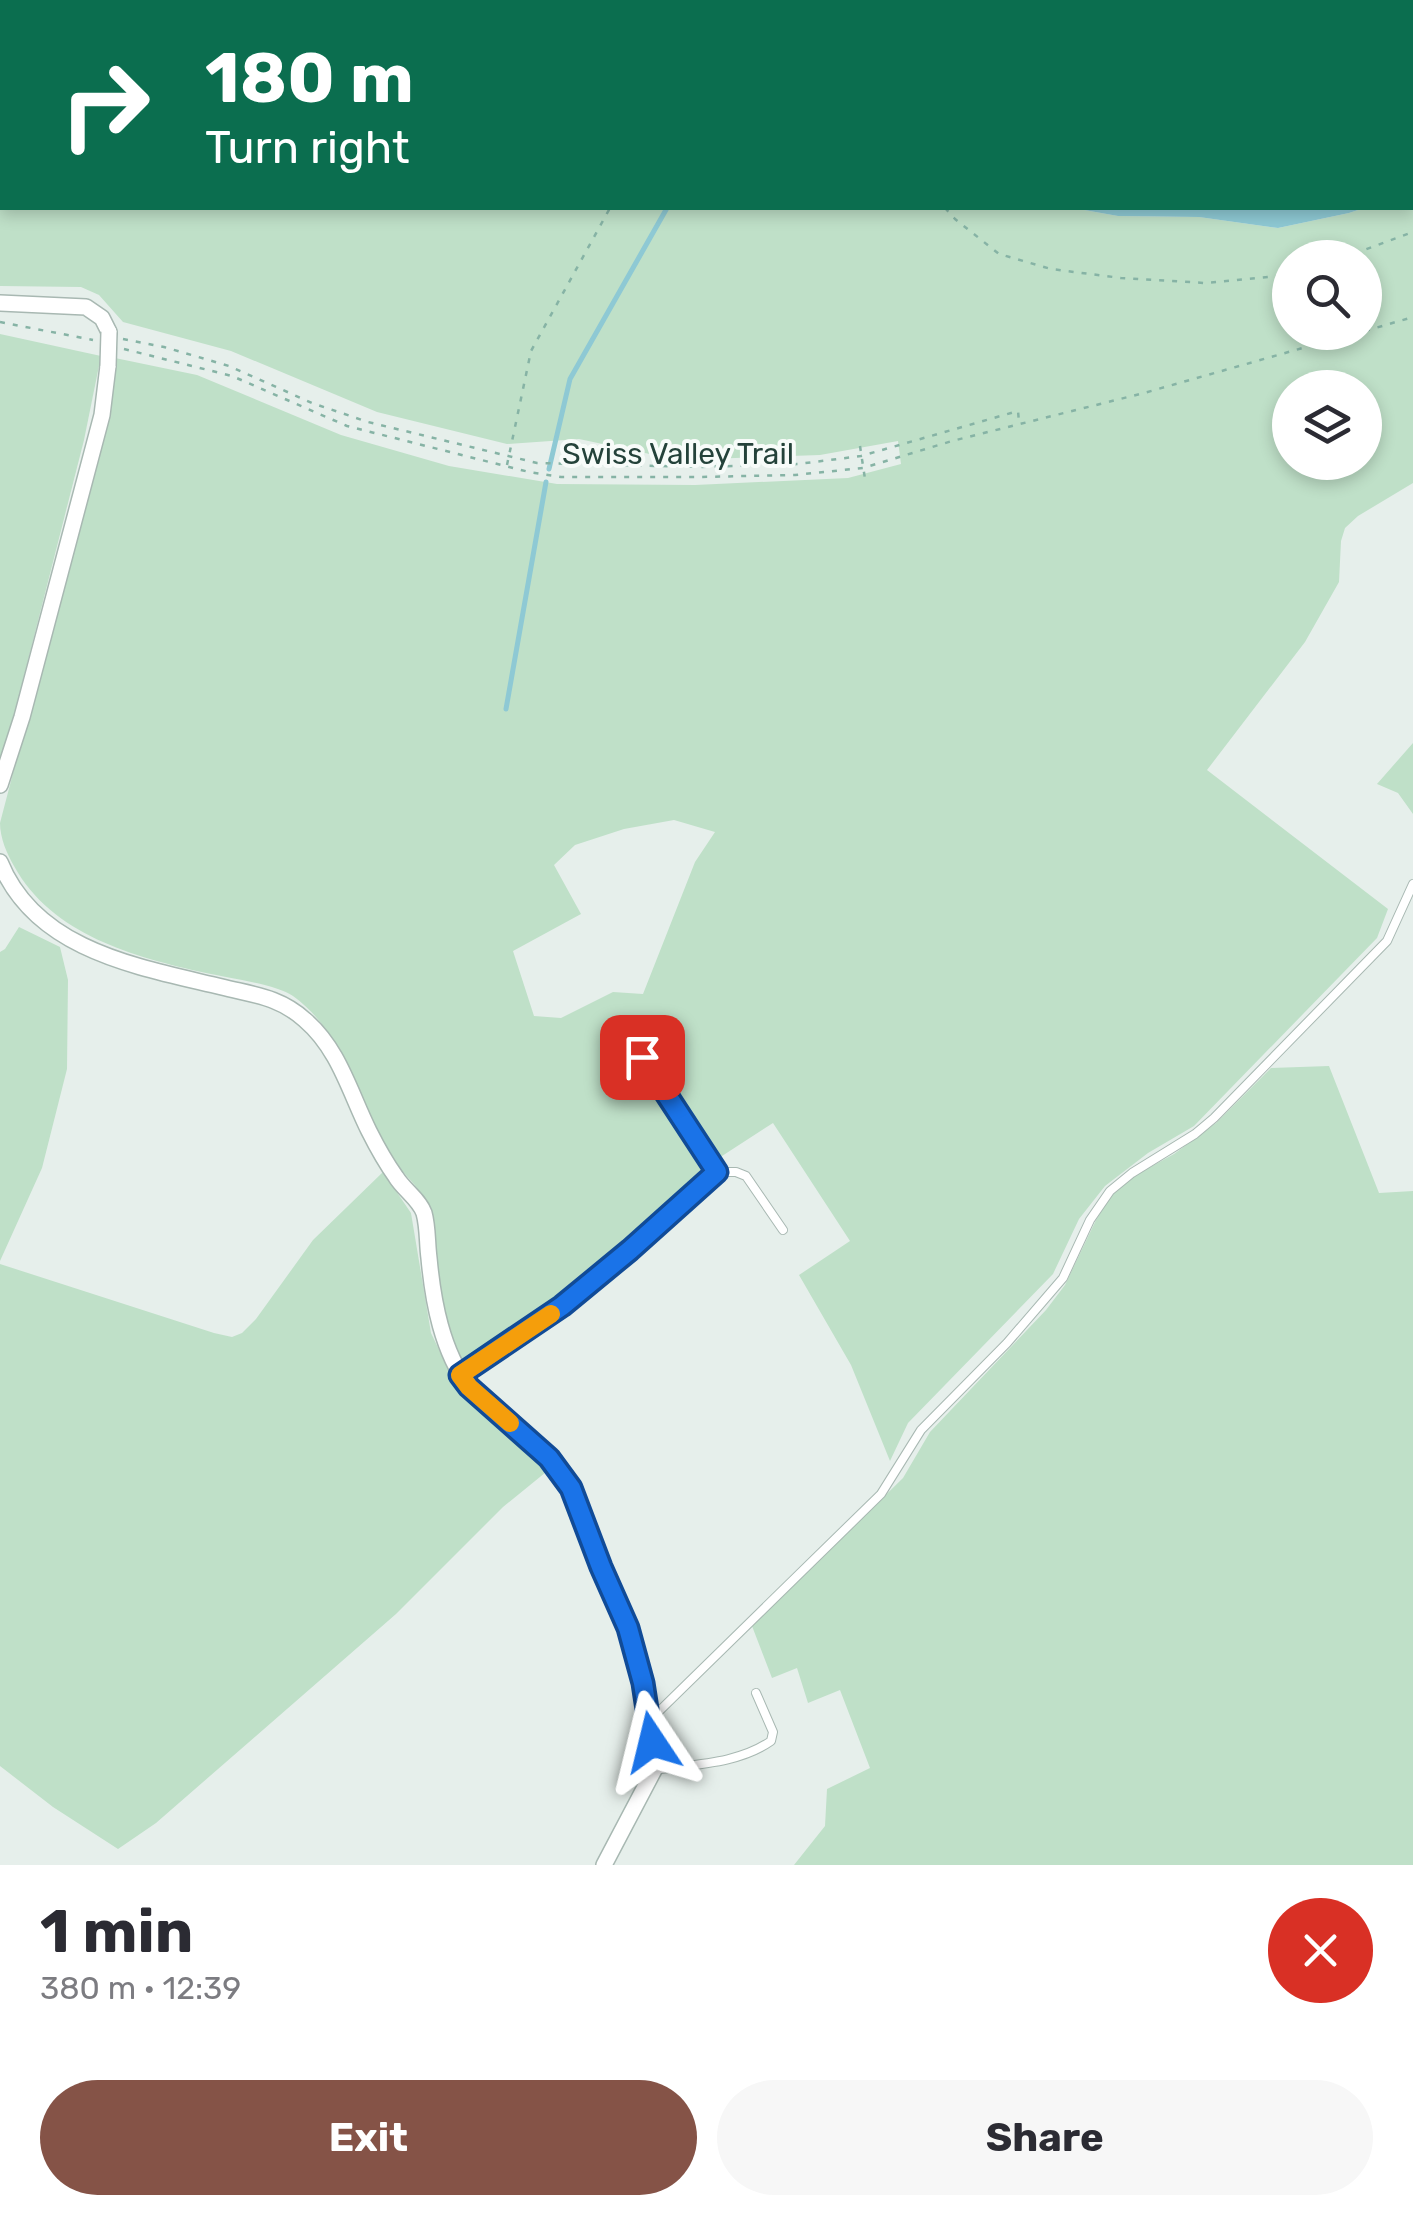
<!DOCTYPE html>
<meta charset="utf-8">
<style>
body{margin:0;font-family:Rubik,sans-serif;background:#f7f7f7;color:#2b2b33;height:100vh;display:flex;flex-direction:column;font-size:38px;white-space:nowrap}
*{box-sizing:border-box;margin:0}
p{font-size:32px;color:#7c7c81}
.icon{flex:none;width:55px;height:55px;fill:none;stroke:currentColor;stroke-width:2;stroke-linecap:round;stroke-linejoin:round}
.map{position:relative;height:1865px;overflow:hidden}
.panel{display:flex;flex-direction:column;background:#fff;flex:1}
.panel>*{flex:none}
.guide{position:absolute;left:0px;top:0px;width:1415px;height:210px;box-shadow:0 5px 15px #0003;background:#0b6e4f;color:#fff;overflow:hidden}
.controls{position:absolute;left:1272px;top:240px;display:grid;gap:20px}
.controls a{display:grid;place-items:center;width:110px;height:110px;border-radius:50%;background:#fff;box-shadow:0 5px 15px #0003;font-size:50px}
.pin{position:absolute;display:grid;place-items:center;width:85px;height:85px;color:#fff;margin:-42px;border-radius:20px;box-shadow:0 5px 15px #0006}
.me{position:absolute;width:110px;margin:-55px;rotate:350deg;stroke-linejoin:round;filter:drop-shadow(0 0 8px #0008)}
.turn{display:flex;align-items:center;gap:35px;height:210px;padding:0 40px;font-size:45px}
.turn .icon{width:130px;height:130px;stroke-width:2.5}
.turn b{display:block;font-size:70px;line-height:85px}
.round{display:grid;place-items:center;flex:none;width:105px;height:105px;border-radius:52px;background:#f7f7f7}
.head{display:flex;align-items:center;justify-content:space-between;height:170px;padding:0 40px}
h1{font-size:60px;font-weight:700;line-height:75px}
.primary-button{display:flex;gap:20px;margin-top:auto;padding:20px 40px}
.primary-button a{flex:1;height:115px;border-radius:60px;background:#855347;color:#fff;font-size:40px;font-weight:700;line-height:115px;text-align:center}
.primary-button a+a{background:#f7f7f7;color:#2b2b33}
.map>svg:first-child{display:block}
.green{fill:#bfe0c8;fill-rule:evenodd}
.water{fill:#8ec9d4}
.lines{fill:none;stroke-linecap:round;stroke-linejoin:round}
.stream{stroke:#8ec9d4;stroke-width:5}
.service-casing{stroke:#a8b8b2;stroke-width:10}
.minor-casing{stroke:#a8b8b2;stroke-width:18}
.path{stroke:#86b3a5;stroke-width:2.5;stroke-dasharray:5 8;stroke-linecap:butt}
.service{stroke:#fff;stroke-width:8}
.minor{stroke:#fff;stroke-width:15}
.minor-bridge-casing{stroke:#a8b8b2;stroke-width:18;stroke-linecap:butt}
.minor-bridge{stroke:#fff;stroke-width:15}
.route-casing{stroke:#114b97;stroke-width:25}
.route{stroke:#1a73e8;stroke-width:18}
.slow{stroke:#f59e0b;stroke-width:18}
.labels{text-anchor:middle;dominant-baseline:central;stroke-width:8;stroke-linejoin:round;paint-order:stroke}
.street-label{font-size:30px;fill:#24423a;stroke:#f7fbf9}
</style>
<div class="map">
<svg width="1413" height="1865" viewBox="0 0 1413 1865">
<rect width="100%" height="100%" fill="#e6efeb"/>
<g class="green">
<path d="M0,0H551L557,2H2V208H1073L1118,216L1199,217L1278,228L1349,213L1364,208H1412L1413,189V483L1358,516L1345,528L1341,541L1339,582L1305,642L1207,770L1388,909L1377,938L1194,1126L1148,1153L1105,1186L1079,1219L1053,1274L908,1423L890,1461L851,1365L799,1275L850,1241L773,1123L722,1156L706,1171V1178L666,1216L560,1304L463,1365C439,1329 438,1282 432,1241C431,1230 432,1214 427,1204C419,1186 401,1172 390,1156C357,1103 346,1034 293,996C276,984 228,978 206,973C134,957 52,935 14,866C7,854 0,838 0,823L109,406L115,358L197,375L341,435L449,466L557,484L695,485L848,478L901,464L898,441L820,455L678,460L579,439L507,444L377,412L231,351L123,322L99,295L81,287L0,286ZM1290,258H1365V332H1290ZM1290,388H1365V462H1290ZM674,820L715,832L695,862L643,994L613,992L561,1018L534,1016L513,951L581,914L554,865L575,845L624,829Z"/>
<path d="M0,334L101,356L84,440L9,735L0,758Z"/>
<path d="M1413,743V814L1398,793L1377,784Z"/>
<path d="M19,927L60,947L68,980L67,1069L42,1168L0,1261V952L5,949Z"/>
<path d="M1329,1066L1379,1193L1413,1191V1865H794L825,1826L827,1789L870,1768L840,1690L808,1703L797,1668L772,1678L752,1626L903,1478L930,1432L1046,1310L1065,1285L1096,1220L1112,1194L1134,1176L1174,1154L1216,1123L1271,1068Z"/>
<path d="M383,1172L411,1213L431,1333L458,1389L551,1468L503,1507L396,1614L156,1823L118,1849L53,1807L0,1766V1264L214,1333L232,1337L242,1333L256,1319L313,1240Z"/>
</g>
<g class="water">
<path d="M551,0H1413V189L1412,2H557Z"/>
<path d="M1073,208H1364L1349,213L1278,228L1199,217L1118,216Z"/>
</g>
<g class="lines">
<g class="stream">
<path d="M549,469L570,379L667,208"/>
<path d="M506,709L546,482"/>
</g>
<g class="service-casing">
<g id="service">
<path d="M717,1172H736L746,1176L783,1230"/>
<path d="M460,1375L562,1306L630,1250L717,1172L623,1029"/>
<path d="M649,1721L881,1494L921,1430L1007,1343L1063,1278L1090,1220L1110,1191L1132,1173L1195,1134L1214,1118L1387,941L1413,884"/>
<path d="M654,1770C694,1764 738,1764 771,1741L773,1732L756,1693"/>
</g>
</g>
<g class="minor-casing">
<g id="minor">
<path d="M0,303L86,307L102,318L109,332"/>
<path d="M0,785L22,717L102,415L108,366"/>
<path d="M0,862C36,951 139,967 222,987C254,995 280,997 305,1020C339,1049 350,1093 369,1131C377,1147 386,1163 396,1177C404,1190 419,1199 424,1213C428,1227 427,1243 429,1258C433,1302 442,1351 469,1387L549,1458L571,1489L601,1567L628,1628L643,1683L653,1742L654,1770L604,1865"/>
</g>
</g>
<g class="path">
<path d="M488,0L490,2"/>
<path d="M945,208L955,219L999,254L1051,269L1121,278L1205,283L1290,275"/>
<path d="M1342,258L1413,232"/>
<path d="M0,322L93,340"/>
<path d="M1365,331L1413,317"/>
<path d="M123,339L164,347L229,366L312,403L368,422L537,463L699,467L798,464L861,456L1018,411L1019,422"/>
<path d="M124,349L232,376L347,426L529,472L561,477H698L795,475L863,468L952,441L1144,393L1359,332"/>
<path d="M860,446L865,479"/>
<path d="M507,465L531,351L610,208"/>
</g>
<use href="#service" class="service"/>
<use href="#minor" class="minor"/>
<g class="minor-bridge-casing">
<path id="minor-bridge" d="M108,366L109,332"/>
</g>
<use href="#minor-bridge" class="minor-bridge"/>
</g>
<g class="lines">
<g class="route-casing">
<path id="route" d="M642,1057L717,1172L630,1250L562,1306L460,1375L469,1387L549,1458L571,1488L601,1567L628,1628L643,1683L652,1742"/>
</g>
<use href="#route" class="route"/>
<path class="slow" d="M510,1423L469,1387L460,1375L551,1314"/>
</g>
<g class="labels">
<g class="street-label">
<text x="678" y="454">Swiss Valley Trail</text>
</g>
</g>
</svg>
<div class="controls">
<a><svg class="icon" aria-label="search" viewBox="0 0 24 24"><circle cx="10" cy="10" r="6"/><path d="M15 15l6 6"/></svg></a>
<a><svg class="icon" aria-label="layers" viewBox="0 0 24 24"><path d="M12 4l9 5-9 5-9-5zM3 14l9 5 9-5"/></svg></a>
</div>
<div class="pin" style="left:642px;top:1057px;background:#d93025"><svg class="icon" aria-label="arrive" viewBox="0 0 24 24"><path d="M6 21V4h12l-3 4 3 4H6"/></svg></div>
<svg class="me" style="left:652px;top:1742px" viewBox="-20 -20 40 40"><path d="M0-17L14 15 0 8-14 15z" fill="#1a73e8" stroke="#fff" stroke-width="4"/></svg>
<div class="guide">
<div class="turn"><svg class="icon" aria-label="right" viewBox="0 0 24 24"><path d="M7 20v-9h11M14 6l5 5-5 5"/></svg><div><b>180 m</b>Turn right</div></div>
</div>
</div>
<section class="panel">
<div class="head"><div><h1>1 min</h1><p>380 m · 12:39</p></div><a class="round" style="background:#d93025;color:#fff"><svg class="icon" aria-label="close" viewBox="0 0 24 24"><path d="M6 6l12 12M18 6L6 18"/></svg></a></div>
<div class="primary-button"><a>Exit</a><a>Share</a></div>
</section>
